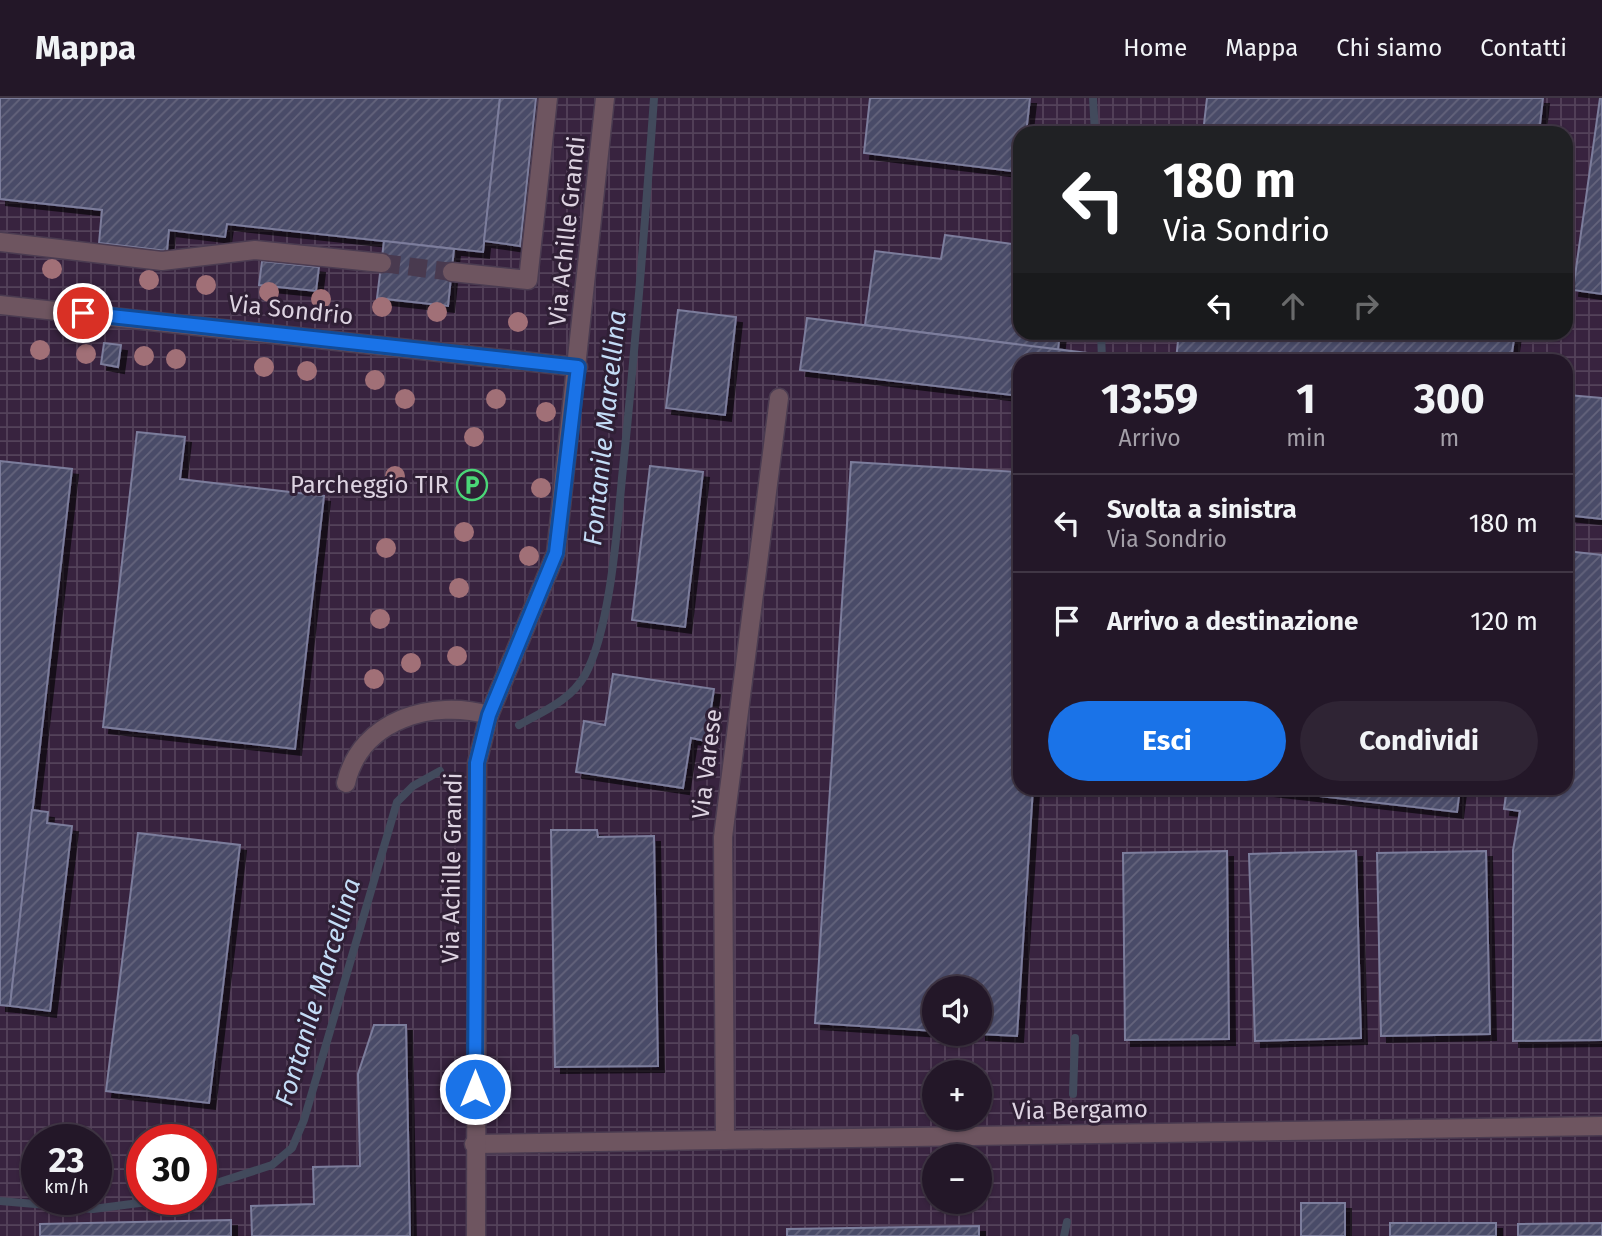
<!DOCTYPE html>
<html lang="it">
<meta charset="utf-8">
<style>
body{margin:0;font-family:"Fira Sans",sans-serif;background:#2f2434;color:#f1f3f6;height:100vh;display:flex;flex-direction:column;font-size:26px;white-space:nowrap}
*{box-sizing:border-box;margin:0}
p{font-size:23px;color:#a39fa8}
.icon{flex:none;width:38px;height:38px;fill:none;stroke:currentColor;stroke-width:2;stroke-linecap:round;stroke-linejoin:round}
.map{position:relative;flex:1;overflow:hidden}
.sheet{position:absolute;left:1013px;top:256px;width:560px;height:441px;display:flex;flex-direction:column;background:#231728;border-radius:21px;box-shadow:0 2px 5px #0004,0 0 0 2px #403645}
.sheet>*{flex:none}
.banner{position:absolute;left:1013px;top:28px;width:560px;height:214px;border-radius:21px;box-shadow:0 2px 5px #0004,0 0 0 2px #403645;background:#202124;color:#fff;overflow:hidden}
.controls{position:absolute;left:922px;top:878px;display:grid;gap:14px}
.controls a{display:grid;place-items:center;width:70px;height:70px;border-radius:50%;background:#231728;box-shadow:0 2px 5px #0004,0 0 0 2px #403645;font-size:35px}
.speed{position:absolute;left:21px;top:1026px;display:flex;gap:14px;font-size:35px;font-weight:700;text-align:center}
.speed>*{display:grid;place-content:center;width:91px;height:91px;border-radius:50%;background:#231728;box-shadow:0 2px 5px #0004,0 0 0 2px #403645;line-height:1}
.speed small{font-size:18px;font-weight:400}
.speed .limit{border:10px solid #d22;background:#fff;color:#111}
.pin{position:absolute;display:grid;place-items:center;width:60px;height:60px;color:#fff;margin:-30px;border:4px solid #fff;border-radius:50%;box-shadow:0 2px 7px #0007}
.me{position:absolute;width:77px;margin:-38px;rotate:0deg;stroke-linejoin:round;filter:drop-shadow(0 0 5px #0008)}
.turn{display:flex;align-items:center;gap:24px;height:147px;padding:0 35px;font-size:32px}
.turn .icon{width:91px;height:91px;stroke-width:2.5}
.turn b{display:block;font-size:49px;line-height:60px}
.lanes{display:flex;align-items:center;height:66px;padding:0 35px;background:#0003;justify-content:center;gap:35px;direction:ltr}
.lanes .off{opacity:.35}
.eta{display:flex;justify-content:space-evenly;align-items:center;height:119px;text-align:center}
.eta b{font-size:42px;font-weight:700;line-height:49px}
.cta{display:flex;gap:14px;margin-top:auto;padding:14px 35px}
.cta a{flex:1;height:80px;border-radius:42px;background:#1a73e8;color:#fff;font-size:28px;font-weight:700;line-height:80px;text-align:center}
.cta a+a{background:#2f2434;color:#f1f3f6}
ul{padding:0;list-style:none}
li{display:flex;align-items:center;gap:21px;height:98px;padding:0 35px;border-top:2px solid #403645}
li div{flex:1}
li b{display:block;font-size:26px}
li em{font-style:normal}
header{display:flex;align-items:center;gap:42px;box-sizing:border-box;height:98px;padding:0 35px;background:#231728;border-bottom:2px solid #403645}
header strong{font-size:33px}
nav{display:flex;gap:38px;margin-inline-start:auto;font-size:24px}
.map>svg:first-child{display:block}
.industrial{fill:url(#industrial-grid);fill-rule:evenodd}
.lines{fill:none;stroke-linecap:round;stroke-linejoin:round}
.stream{stroke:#424a5c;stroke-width:8}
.building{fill:url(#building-hatch);stroke:#7c7d9c;stroke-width:2;filter:url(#shadow)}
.minor-tunnel{stroke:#493a4f;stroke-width:18;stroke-dasharray:18 9;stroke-linecap:butt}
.minor-casing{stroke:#4b3c51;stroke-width:21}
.minor{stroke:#6e5560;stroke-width:18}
.tree{fill:#a17077}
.route-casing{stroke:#114b97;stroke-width:18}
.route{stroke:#1a73e8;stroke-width:12}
.labels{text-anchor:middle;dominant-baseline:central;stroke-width:6;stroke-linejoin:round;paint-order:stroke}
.street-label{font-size:24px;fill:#ddd3e1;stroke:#2f1f35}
.poi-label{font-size:24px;fill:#ddd3e1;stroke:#2f1f35;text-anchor:end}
.water-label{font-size:26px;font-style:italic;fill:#c3dcf6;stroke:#2f1f35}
</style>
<header>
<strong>Mappa</strong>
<nav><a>Home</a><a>Mappa</a><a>Chi siamo</a><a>Contatti</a></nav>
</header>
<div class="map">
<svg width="1602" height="1138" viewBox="0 0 1602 1138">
<defs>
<pattern id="industrial-grid" width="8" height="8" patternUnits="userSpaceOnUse" patternTransform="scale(1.75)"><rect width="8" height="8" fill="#38233f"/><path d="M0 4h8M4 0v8" fill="none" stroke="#54425a"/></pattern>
<pattern id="building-hatch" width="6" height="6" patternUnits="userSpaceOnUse" patternTransform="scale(1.75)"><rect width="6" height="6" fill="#4a4b67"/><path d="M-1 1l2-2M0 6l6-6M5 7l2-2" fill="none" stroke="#64647c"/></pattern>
<filter id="shadow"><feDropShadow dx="6" dy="6" stdDeviation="0" flood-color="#0009"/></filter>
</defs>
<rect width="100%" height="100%" fill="#2f1f35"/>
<path class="industrial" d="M0,0H1602V1138H0ZM1020,35H1566V234H1020ZM1020,262H1566V690H1020ZM934,891H980V936H934ZM934,975H980V1020H934ZM37,1041H96V1101H37ZM142,1041H201V1101H142ZM934,1059H980V1104H934Z"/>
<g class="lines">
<g class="stream">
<path d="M1093,0L1095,35"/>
<path d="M1101,234L1102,262"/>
<path d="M519,627C544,613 571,602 585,577C610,532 617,432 622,380C635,253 645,127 654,0"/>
<path d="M1073,996L1075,940"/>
<path d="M201,1090L272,1067L292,1050L304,1022L397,704L413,688L440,673"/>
<path d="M0,1103L93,1111L170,1101"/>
<path d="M1064,1138L1067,1124"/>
</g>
</g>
<g class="building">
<path d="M0,0H500L483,154L227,126L225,139L169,132L167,153L99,145L102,112L0,101Z"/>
<path d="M500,0H536L520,148L484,143Z"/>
<path d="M870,0H1030L1026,35H1020V74L864,55Z"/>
<path d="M1207,0H1543L1539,35H1203Z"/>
<path d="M1600,0H1602V196L1573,192Z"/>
<path d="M945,137L1020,147V234H1060L1058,252L865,227L875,153L941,161Z"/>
<path d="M384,143L454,151L448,208L377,200Z"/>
<path d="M262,163L319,169L316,193L259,187Z"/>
<path d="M678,212L736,219L725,317L666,310Z"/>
<path d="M807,220L1095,256V262H1020V298L800,272Z"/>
<path d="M1179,234H1515L1511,262H1176Z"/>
<path d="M104,245L121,247L118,269L101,266Z"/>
<path d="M1568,297L1602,300V421L1566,417Z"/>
<path d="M137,334L185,339L180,381L324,398L295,651L103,629Z"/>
<path d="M0,363L72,371L10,908L0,907Z"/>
<path d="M851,364L1020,374V690H1033L1017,938L980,936V891H934V933L815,925Z"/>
<path d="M650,368L703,374L685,529L632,522Z"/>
<path d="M1566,453L1602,457V942L1513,943V752L1520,713L1504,711L1507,690H1566Z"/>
<path d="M613,576L714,591L706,643L691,640L683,690L576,674L584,623L605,627Z"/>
<path d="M1249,690H1460L1457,714Z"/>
<path d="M32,712L48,714L47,725L72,728L50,913L10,908Z"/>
<path d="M551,732H597L598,739L654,738L658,968L555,969Z"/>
<path d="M138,735L240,747L209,1005L106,993Z"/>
<path d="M1227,753L1229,941L1125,942L1123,755Z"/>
<path d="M1356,753L1361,940L1255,943L1249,756Z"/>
<path d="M1486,753L1490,936L1381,938L1377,755Z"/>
<path d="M374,927H406L410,1138H252L251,1108L314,1106L313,1069L360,1068L358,976Z"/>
<rect x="1301" y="1105" width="44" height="33"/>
<path d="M231,1122V1138H40V1126Z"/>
<rect x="1390" y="1125" width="106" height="13"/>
<path d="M1602,1125V1138H1518V1126Z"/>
<path d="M979,1128V1138H787V1131Z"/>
</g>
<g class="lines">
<path class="minor-tunnel" d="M382,165L452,174"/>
<g class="minor-casing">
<g id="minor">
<path d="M0,144L162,163L255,152L382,165"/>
<path d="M452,174L528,182L548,0"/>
<path d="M0,207L578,269"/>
<path d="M346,685C361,621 433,601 489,617"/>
<path d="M725,1042L723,739L779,300"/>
<path d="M474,1046L1602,1028"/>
<path d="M476,1138L477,665L489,617L556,455L605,0"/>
</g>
</g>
<use href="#minor" class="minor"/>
</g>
<g class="tree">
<circle cx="52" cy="171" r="10"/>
<circle cx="149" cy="182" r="10"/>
<circle cx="206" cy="187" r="10"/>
<circle cx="269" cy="194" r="10"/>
<circle cx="321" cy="201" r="10"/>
<circle cx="382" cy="209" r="10"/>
<circle cx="437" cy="214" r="10"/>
<circle cx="518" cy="224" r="10"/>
<circle cx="40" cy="252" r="10"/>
<circle cx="86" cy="256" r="10"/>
<circle cx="144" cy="258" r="10"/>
<circle cx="176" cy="261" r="10"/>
<circle cx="264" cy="269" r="10"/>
<circle cx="307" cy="273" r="10"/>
<circle cx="375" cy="282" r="10"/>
<circle cx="405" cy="301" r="10"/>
<circle cx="496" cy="301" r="10"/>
<circle cx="546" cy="314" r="10"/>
<circle cx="474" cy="339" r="10"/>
<circle cx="395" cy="378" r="10"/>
<circle cx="470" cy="382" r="10"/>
<circle cx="541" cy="390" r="10"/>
<circle cx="464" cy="434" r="10"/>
<circle cx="386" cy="450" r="10"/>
<circle cx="529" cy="458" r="10"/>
<circle cx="459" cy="490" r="10"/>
<circle cx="380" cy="521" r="10"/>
<circle cx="457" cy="558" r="10"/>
<circle cx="411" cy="565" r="10"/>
<circle cx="374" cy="581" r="10"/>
</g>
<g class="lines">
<g class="route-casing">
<path id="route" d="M83,215L578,269L556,455L489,617L477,665L475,991"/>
</g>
<use href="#route" class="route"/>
</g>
<defs>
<g id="parking-ring" transform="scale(1.575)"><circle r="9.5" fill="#2f1f35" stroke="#4ad677" stroke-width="1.5"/><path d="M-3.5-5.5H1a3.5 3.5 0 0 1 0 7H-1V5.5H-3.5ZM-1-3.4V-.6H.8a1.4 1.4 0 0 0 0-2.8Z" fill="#4ad677"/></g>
</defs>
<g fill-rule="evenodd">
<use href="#parking-ring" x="472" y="387"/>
</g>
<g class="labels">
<g class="street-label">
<text transform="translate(567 133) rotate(-84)">Via Achille Grandi</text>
<text transform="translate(291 212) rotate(6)">Via Sondrio</text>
<text transform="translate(707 666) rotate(-83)">Via Varese</text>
<text transform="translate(452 770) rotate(-89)">Via Achille Grandi</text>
<text transform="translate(1080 1012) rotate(-1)">Via Bergamo</text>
</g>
<g class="poi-label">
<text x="449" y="387">Parcheggio TIR</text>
</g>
<g class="water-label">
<text transform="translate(605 330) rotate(-84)">Fontanile Marcellina</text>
<text transform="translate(318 894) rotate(-73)">Fontanile Marcellina</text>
</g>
</g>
</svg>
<div class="controls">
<a><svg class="icon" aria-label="sound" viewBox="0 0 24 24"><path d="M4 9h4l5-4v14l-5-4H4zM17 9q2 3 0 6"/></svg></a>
<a>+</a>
<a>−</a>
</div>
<div class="speed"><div>23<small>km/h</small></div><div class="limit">30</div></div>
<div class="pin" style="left:83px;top:215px;background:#d93025"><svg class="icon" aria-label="arrive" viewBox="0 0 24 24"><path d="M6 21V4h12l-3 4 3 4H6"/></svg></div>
<svg class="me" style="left:475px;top:991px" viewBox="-20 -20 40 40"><circle r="17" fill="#1a73e8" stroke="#fff" stroke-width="3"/><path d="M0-11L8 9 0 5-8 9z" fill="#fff"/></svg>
<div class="banner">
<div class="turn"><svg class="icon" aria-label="left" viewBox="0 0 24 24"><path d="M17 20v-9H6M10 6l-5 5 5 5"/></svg><div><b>180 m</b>Via Sondrio</div></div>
<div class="lanes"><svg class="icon" aria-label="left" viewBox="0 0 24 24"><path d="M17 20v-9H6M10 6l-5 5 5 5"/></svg><svg class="icon off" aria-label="ahead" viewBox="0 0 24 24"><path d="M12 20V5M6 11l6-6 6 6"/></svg><svg class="icon off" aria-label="right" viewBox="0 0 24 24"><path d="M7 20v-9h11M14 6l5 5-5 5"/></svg></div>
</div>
<section class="sheet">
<div class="eta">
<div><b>13:59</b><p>Arrivo</p></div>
<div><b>1</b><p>min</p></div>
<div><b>300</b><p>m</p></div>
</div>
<ul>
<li><svg class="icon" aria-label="left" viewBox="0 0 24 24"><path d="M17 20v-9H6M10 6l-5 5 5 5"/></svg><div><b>Svolta a sinistra</b><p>Via Sondrio</p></div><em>180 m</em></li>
<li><svg class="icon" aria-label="arrive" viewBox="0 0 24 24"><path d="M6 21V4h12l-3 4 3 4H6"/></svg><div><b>Arrivo a destinazione</b></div><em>120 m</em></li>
</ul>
<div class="cta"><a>Esci</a><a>Condividi</a></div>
</section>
</div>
